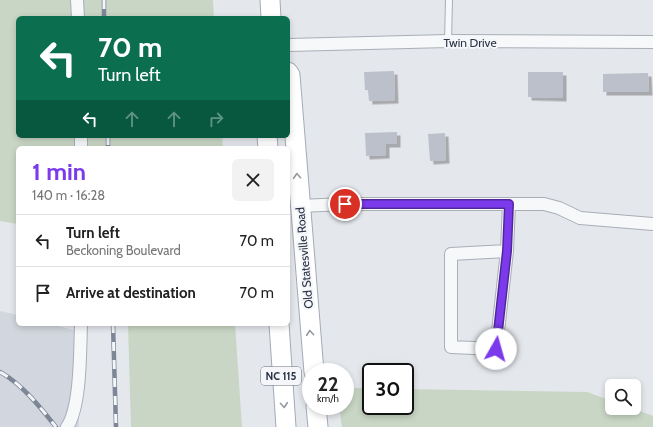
<!DOCTYPE html>
<meta charset="utf-8">
<style>
body{margin:0;font-family:Cabin,sans-serif;background:#f2f2f2;color:#222;height:100vh;display:flex;flex-direction:column;font-size:15px;white-space:nowrap}
*{box-sizing:border-box;margin:0}
p{font-size:13px;color:#767676}
.icon{flex:none;width:22px;height:22px;fill:none;stroke:currentColor;stroke-width:2;stroke-linecap:round;stroke-linejoin:round}
.map{position:relative;flex:1;overflow:hidden}
.panel{position:absolute;left:16px;top:146px;width:274px;height:180px;display:flex;flex-direction:column;background:#fff;border-radius:6px;box-shadow:0 2px 6px #0003}
.panel>*{flex:none}
.guide{position:absolute;left:16px;top:16px;width:274px;height:122px;border-radius:6px;box-shadow:0 2px 6px #0003;background:#0b6e4f;color:#fff;overflow:hidden}
.controls{position:absolute;left:605px;top:379px;display:grid;gap:8px}
.controls a{display:grid;place-items:center;width:36px;height:36px;border-radius:6px;background:#fff;box-shadow:0 2px 6px #0003;font-size:20px}
.speed{position:absolute;left:302px;top:363px;display:flex;gap:8px;font-size:20px;font-weight:700;text-align:center}
.speed>*{display:grid;place-content:center;width:52px;height:52px;border-radius:50%;background:#fff;box-shadow:0 2px 6px #0003;line-height:1}
.speed small{font-size:10px;font-weight:400}
.speed .limit{border:2px solid #111;border-radius:6px;background:#fff;color:#111}
.pin{position:absolute;display:grid;place-items:center;width:34px;height:34px;color:#fff;margin:-17px;border:2px solid #fff;border-radius:50%;box-shadow:0 1px 4px #0007}
.me{position:absolute;width:44px;margin:-22px;rotate:7deg;stroke-linejoin:round;filter:drop-shadow(0 0 3px #0008)}
.turn{display:flex;align-items:center;gap:14px;height:84px;padding:0 16px;font-size:18px}
.turn .icon{width:52px;height:52px;stroke-width:2.5}
.turn b{display:block;font-size:28px;line-height:34px}
.lanes{display:flex;align-items:center;height:38px;padding:0 16px;background:#0003;justify-content:center;gap:20px;direction:ltr}
.lanes .off{opacity:.35}
.round{display:grid;place-items:center;flex:none;width:42px;height:42px;border-radius:6px;background:#f2f2f2}
.head{display:flex;align-items:center;justify-content:space-between;height:68px;padding:0 16px}
h1{font-size:24px;font-weight:700;line-height:30px;color:#7c3aed}
ul{padding:0;list-style:none}
li{display:flex;align-items:center;gap:12px;height:52px;padding:0 16px;border-top:1px solid #e0e0e0}
li div{flex:1}
li b{display:block;font-size:15px}
li em{font-style:normal}
.map>svg:first-child{display:block}
.built{fill:#d2d6de}
.green{fill:#c9d6c5}
.building{fill:#bbc0ca;filter:url(#shadow)}
.lines{fill:none;stroke-linecap:round;stroke-linejoin:round}
.lane-casing{stroke:#a9aeb7;stroke-width:8}
.street-casing{stroke:#a9aeb7;stroke-width:14}
.primary-casing{stroke:#a3abb8;stroke-width:21}
.lane{stroke:#f7f8fa;stroke-width:6}
.street{stroke:#f7f8fa;stroke-width:12}
.primary{stroke:#fff;stroke-width:19}
.rail-casing{stroke:#7d8696;stroke-width:4.5}
.rail{stroke:#f4f6f9;stroke-width:3;stroke-dasharray:9;stroke-linecap:butt}
.oneway{stroke:#959aa2}
.route-casing{stroke:#51269a;stroke-width:10}
.route{stroke:#7c3aed;stroke-width:7}
.labels{text-anchor:middle;dominant-baseline:central;stroke-width:4;stroke-linejoin:round;paint-order:stroke}
.shield{fill:#f4f6f9;stroke:#676e7b;stroke-width:1}
.shield-label{font-size:11px;font-weight:bold;fill:#2b3445}
.street-label{font-size:12px;fill:#2b3445;stroke:#f4f6f9}
</style>
<div class="map">
<svg width="653" height="427" viewBox="0 0 653 427">
<defs>
<filter id="shadow"><feDropShadow dx="3.5" dy="3.5" stdDeviation="0" flood-color="#0004"/></filter>
</defs>
<rect width="100%" height="100%" fill="#e4e7ec"/>
<path class="built" d="M0,311L18,315V324H51L77,331L79,427H0Z"/>
<g class="green">
<path d="M0,0H213L214,18H18V136H222L223,148H18V224L0,221Z"/>
<path d="M128,324H235L242,427H131Z"/>
<path d="M345,388H371V406H405V389L587,392L612,401V408H631L653,416V427H342L339,406H345Z"/>
</g>
<g class="building">
<path d="M394,71L395,100L369,101L368,90H365L364,72Z"/>
<path d="M528,72H563V98L528,97Z"/>
<path d="M648,73L649,92H603V74Z"/>
<path d="M397,132V144H386V155L366,156L365,133Z"/>
<path d="M445,133L446,160L430,161L428,134Z"/>
</g>
<g class="lines">
<g class="lane-casing">
<path id="lane" d="M448,41L449,0"/>
</g>
<g class="street-casing">
<g id="street">
<path d="M77,0L78,18"/>
<path d="M288,45L448,41L653,42"/>
<path d="M81,136V148"/>
<path d="M300,206L345,204H544L559,208L580,218L653,224"/>
<path d="M507,251L451,254V347L496,349L507,251L509,204"/>
<path d="M67,427C81,407 80,349 81,324"/>
</g>
</g>
<g class="primary-casing">
<g id="primary">
<path d="M270,0L271,18"/>
<path d="M288,72L290,75L314,372"/>
<path d="M267,136L268,148"/>
<path d="M279,324L286,427"/>
<path d="M316,406L318,427"/>
</g>
</g>
<use href="#lane" class="lane"/>
<use href="#street" class="street"/>
<use href="#primary" class="primary"/>
<g class="rail-casing">
<g id="rail">
<path d="M104,0V18"/>
<path d="M108,136V148"/>
<path d="M113,324L116,427"/>
<path d="M0,372C23,385 40,407 56,427"/>
</g>
</g>
<use href="#rail" class="rail"/>
</g>
<defs><path id="oneway-chevron" d="M-2-3.5L2.5 0L-2 3.5" fill="none" stroke-width="1.6" stroke-linecap="round" stroke-linejoin="round"/></defs>
<g class="oneway">
<use href="#oneway-chevron" transform="translate(297 176) rotate(-94)"/>
<use href="#oneway-chevron" transform="translate(310 333) rotate(-95)"/>
<use href="#oneway-chevron" transform="translate(284 405) rotate(85)"/>
</g>
<g class="lines">
<g class="route-casing">
<path id="route" d="M345,204H509L507,251L496,349"/>
</g>
<use href="#route" class="route"/>
</g>
<g class="labels">
<rect class="shield" x="261" y="367" width="40" height="18" rx="3"/>
<g class="shield-label">
<text x="281" y="376">NC 115</text>
</g>
<g class="street-label">
<text x="470" y="42">Twin Drive</text>
<text transform="translate(304 258) rotate(-95)">Old Statesville Road</text>
</g>
</g>
</svg>
<div class="controls">
<a><svg class="icon" aria-label="search" viewBox="0 0 24 24"><circle cx="10" cy="10" r="6"/><path d="M15 15l6 6"/></svg></a>
</div>
<div class="speed"><div>22<small>km/h</small></div><div class="limit">30</div></div>
<div class="pin" style="left:345px;top:204px;background:#d93025"><svg class="icon" aria-label="arrive" viewBox="0 0 24 24"><path d="M6 21V4h12l-3 4 3 4H6"/></svg></div>
<svg class="me" style="left:496px;top:349px" viewBox="-20 -20 40 40"><circle r="19" fill="#fff"/><path d="M0-13L10 11 0 6-10 11z" fill="#7c3aed"/></svg>
<div class="guide">
<div class="turn"><svg class="icon" aria-label="left" viewBox="0 0 24 24"><path d="M17 20v-9H6M10 6l-5 5 5 5"/></svg><div><b>70 m</b>Turn left</div></div>
<div class="lanes"><svg class="icon" aria-label="left" viewBox="0 0 24 24"><path d="M17 20v-9H6M10 6l-5 5 5 5"/></svg><svg class="icon off" aria-label="ahead" viewBox="0 0 24 24"><path d="M12 20V5M6 11l6-6 6 6"/></svg><svg class="icon off" aria-label="ahead" viewBox="0 0 24 24"><path d="M12 20V5M6 11l6-6 6 6"/></svg><svg class="icon off" aria-label="right" viewBox="0 0 24 24"><path d="M7 20v-9h11M14 6l5 5-5 5"/></svg></div>
</div>
<section class="panel">
<div class="head"><div><h1>1 min</h1><p>140 m · 16:28</p></div><a class="round"><svg class="icon" aria-label="close" viewBox="0 0 24 24"><path d="M6 6l12 12M18 6L6 18"/></svg></a></div>
<ul>
<li><svg class="icon" aria-label="left" viewBox="0 0 24 24"><path d="M17 20v-9H6M10 6l-5 5 5 5"/></svg><div><b>Turn left</b><p>Beckoning Boulevard</p></div><em>70 m</em></li>
<li><svg class="icon" aria-label="arrive" viewBox="0 0 24 24"><path d="M6 21V4h12l-3 4 3 4H6"/></svg><div><b>Arrive at destination</b></div><em>70 m</em></li>
</ul>
</section>
</div>
